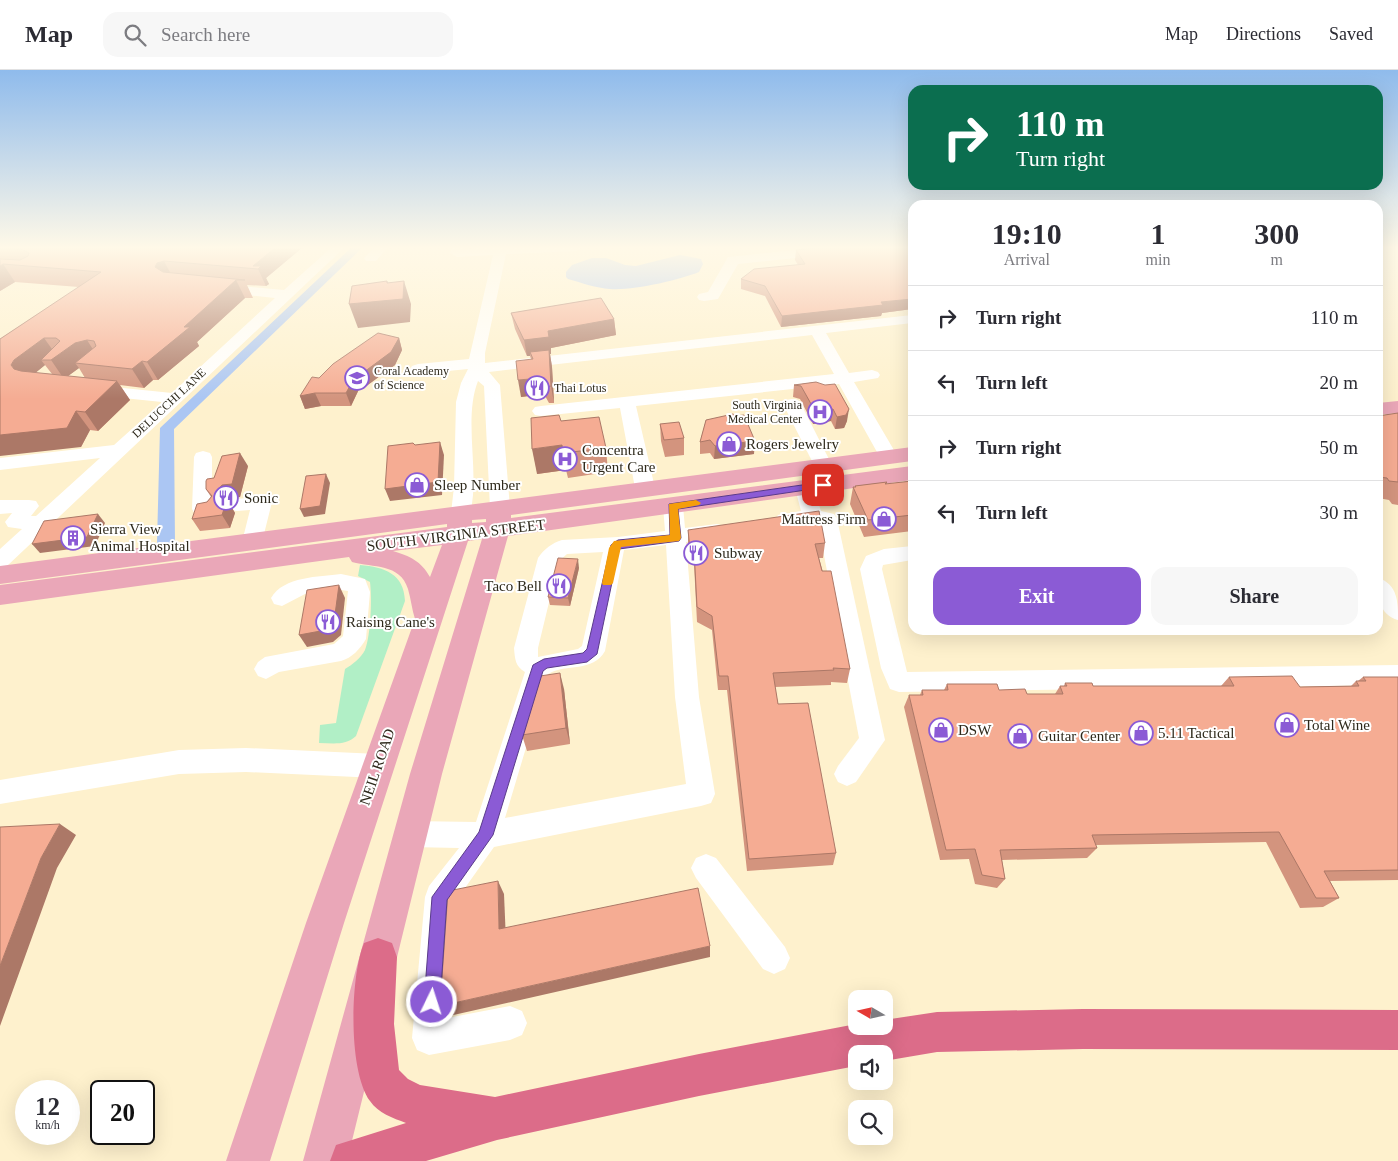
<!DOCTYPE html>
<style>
body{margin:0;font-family:"Times New Roman",serif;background:#f7f7f7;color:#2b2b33;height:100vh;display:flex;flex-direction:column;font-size:19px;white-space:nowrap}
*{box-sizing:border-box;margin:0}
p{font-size:16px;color:#7c7c81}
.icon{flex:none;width:28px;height:28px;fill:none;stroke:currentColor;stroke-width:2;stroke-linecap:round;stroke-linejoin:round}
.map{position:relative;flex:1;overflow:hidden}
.side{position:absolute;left:908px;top:130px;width:475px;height:435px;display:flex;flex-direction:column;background:#fff;border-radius:15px;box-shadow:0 5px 20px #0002}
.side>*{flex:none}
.banner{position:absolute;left:908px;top:15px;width:475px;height:105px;border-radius:15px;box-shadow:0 5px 20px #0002;background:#0b6e4f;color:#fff;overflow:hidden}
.needle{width:32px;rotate:279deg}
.tools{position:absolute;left:848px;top:920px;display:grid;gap:10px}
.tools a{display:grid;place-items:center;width:45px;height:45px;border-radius:10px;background:#fff;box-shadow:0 5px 20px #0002;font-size:25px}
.speed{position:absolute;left:15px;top:1010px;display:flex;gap:10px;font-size:25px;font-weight:700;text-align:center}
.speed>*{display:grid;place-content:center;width:65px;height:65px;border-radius:50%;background:#fff;box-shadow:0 5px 20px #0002;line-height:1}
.speed small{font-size:12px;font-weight:400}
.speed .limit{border:2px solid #111;border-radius:8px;background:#fff;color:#111}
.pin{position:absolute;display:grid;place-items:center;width:42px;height:42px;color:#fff;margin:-21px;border-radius:10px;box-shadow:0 2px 8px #0006}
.me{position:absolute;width:55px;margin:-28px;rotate:4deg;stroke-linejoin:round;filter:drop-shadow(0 0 4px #0008)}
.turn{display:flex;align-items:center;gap:18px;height:105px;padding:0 25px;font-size:22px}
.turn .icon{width:65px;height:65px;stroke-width:2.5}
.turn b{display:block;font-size:35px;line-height:42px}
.eta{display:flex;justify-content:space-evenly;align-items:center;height:85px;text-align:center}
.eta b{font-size:30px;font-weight:600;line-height:35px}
.primary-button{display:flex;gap:10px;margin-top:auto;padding:10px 25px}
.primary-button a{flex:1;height:58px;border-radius:15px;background:#8b5bd5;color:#fff;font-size:20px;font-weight:600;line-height:58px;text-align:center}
.primary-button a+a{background:#f7f7f7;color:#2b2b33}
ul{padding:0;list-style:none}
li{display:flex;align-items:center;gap:15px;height:65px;padding:0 25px;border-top:1px solid #e1e1e2}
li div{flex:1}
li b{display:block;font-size:19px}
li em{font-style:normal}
header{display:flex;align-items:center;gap:30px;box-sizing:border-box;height:70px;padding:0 25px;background:#fff;border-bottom:1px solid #e1e1e2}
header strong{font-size:24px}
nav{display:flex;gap:28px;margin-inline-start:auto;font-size:18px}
.search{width:350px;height:45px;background:#f7f7f7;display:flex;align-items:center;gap:12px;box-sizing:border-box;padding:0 18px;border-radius:15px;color:#7c7c81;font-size:19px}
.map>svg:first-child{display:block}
.green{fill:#b1efc6}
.water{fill:#abc6f3}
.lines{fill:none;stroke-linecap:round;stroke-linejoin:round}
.canal{fill:#abc6f3;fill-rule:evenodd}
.minor{fill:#fff;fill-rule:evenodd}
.major{fill:#eaa7b8;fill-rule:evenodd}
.highway{fill:#dc6c89;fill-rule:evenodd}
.wall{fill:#d3947e;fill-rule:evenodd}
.shaded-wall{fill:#ac7867}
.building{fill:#f5ac93;stroke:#ac7867}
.route{fill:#8b5bd5;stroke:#5a3b8a}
.slow{fill:#f59e0b}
.labels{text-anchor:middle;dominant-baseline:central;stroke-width:4;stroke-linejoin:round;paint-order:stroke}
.far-poi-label{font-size:12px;fill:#2e291b;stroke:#fff;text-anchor:start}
.far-street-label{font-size:12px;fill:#2e291b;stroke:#fff}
.poi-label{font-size:15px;fill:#2e291b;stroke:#fff;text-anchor:start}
.street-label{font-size:15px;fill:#2e291b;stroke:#fff}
</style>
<header>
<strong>Map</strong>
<div class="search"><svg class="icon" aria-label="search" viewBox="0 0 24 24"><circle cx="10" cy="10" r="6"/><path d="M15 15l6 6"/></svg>Search here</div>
<nav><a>Map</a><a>Directions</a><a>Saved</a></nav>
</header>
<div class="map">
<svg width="1398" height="1091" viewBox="0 0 1398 1091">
<rect width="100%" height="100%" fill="#fef1cd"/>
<path class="green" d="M360,495C385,497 404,504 405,531L356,666C346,676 332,673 319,673L320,655L336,653L345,599C352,595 361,588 365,580C371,565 372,528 370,512L358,506Z"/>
<path class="water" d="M680,185L701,189L703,194L699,202C679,210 632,221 610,219C596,218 582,213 568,209L566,207V202L572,195L592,188H606L625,195L636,196Z"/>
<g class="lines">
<path class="canal" d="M352,177H363L174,359L175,473L172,477L166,479L160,477L157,473L160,358Z"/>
<g class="minor">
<path d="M332,177H345L7,496L0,498V479L22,459L8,457L5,452L12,443L0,444V430H29L36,431L39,436L31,446H36L100,388L0,400V388L114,375L162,332L94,325L88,324L86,320L88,316L94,315L172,323L275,228L220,222L213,218L215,215L220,214L284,220Z"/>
<path d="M375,177H388L376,191H366L364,188Z"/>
<path d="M452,177H464V179L495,177H582L576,181L506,184L485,283V293L912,245V253L826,263L849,303L872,300L878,302L880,305L878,308L854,312L898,387L896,391L889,393L882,391L839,314L636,336L655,418L652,422L645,424L638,422L635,418L620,338L541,346L535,345L532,341L535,337L541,336L834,304L812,265L489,302L500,315L510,438L507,443L500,445L493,443L490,438L484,316L478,311C465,344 476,389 473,425C472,433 472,441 468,448L461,450L454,448L451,443L454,417L456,332L461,313L468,299L418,304L412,302L410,299L412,296L418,294L469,289L493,185L457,187L450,183Z"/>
<path d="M826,177H868L862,181L738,194L718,229L704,231L699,230L697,227L699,224L708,222L728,187Z"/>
<path d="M792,329L798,330L801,334L832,395L830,399L823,401L816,399L814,395L783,334L786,330Z"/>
<path d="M203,381L210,383L212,387V433L218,438L215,443L202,446L195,444L192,439L194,387L196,383Z"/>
<path d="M805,412L812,414L821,441L834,444L837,449L885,670L856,712L847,716L838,712L834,704L838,696L859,668L818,454C804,451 791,458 778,455L775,450L778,445L801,441L795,418L798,414Z"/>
<path d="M262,426L269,427L272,432L262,472L259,477L252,479L245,477L242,472L250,440L237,441L230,440L227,435L230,430Z"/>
<path d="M673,430L680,431L683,436L685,458L717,454L724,456L727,461L724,466L686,472L699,627L715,724L711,733L701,736L494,777L455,832L447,948L510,936L522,941L527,953L522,965L510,970L429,985L417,980L412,968L425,827L429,816L459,778L410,777L400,773L396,764L400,755L410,751L476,752L525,602C515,596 515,589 514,578L538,488C544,479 552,473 562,470L618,467L665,461L663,436L666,431ZM666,475L675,627L686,714L505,748L548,604C566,593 593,603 605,581L624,480ZM603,482L582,576L578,579L538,587V578L559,491L567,484Z"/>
<path d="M912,476V490L883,495L882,499L907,602L1398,595V615L899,622L890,619L881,598L860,499L866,486L884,479Z"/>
<path d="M341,504L365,509L370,522L366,569C360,579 352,588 341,591L279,602L266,609L258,606L254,599L258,592L265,587L334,574L343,566L348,521L341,520L305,524L282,536L274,534L271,528C284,506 319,507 341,504Z"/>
<path d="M1378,508C1398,514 1398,533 1398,550C1379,545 1376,525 1378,508Z"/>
<path d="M246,678L378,684L387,688L391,696L387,704L378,708L246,702L179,704L0,734V710L179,680Z"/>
<path d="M706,784L716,788L785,877L790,888L785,899L774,904L763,899L696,808L691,798L696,788Z"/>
</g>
<g class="major">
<path d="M1398,331V343L1378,345V333Z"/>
<path d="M912,377V391L511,445V448L912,396V410L508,466L442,704L347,1091H303L410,704L482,469L468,471L344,853L270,1091H226L306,853L415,549C412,540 411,529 408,519C400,493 373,498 352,492L349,487L0,535V515L447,457V454L0,514V496ZM486,449V452L472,453V450ZM442,475L430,507C421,491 410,486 393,481Z"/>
</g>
<path class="highway" d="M378,868L392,873L397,887L394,954L399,1000L408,1009L420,1015L495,1027L699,984L851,955L884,956V950L937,942L1083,939L1398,940V980L1083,979L937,982L884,991V984H856V996L699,1026L497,1070L426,1091H330L336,1075L406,1053C393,1048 378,1043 370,1031C348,1001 350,907 364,873Z"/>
</g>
<g class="wall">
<path d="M0,177H303L266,208L269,214L266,216L247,215L253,228H245L197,272L199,276L158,310H153L144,318L120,315L130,330L98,361L90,360L81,377L0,269L79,217L15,212L0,221ZM45,295L52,304L35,303ZM79,298L85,308L68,306Z"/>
<path d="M912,177V239L882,243L881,246L781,257L765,226L741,219V209L798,195L795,190L796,180Z"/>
<path d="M511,243L614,249L616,265L551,278V284H550L552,297L554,333H549L544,324L521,327L531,289L530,286H527L515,259Z"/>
<path d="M399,268L402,280L395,295L365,317H360L351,336H321L305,339L300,326L319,308Z"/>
<path d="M816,312L847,351L844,358L835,359L831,351L813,354L800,329L793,327L794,315Z"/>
<path d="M1398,343V435L1392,434L1389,430L1378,428V346Z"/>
<path d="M706,350L754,384L714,389L710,383L700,384V372Z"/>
<path d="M561,351L606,378L608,402L568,408L566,400L537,404Z"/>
<path d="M660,354L684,368V385L665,387L661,371Z"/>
<path d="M248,396L240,427L230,428L228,431L235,443L230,458L200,461L192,449L211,427L206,419L214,408Z"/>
<path d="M912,411V461L864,467L850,434L853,417H855V416L887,412V414Z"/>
<path d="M688,460L825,473L823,488H819L850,599L847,613L831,612V615L775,617L778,634L836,783L833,795L747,801L727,620H718L712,560L697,552L694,494H690L688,475Z"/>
<path d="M579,498L570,536L550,535L548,527Z"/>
<path d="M1229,607L1300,617L1351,616L1356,611H1358L1363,607H1398V810L1330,811L1339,828L1323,837L1300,838L1266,772L1096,775L1097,778L1087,788L1002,790L1005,809L997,818L975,814L969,789L940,790L904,637L909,625H920L922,620H944L947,614L999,620L1027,624H1055L1060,616H1064L1065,613L1093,616H1221Z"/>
<path d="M564,619L570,674L527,681L522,665Z"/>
</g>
<g class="shaded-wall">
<path d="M276,177H303L266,208L269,214L266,216L258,199L253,196Z"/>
<path d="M164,191L173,208L155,197L157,193Z"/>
<path d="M3,194L15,212L0,221V196Z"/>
<path d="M236,210L245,228L197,272L199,276L158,310L147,292L184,257Z"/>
<path d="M387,211L393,230L404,211L411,234L410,252L358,258L349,234L387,213Z"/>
<path d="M912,229V239L882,243L881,246L781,257L782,246L881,232Z"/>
<path d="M614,249L616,265L551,278V284H550L552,297L554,333L551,316L530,282V286H527L524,270L548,261Z"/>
<path d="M44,268L57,286L75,273L87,270L99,289L75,293L79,298L64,309L51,290H41L45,295L28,309L25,314L11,295L14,290Z"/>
<path d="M399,268L402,280L395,295L365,317L360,305Z"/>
<path d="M142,291L153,310L144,318L132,299Z"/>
<path d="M356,305L360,317L351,336L346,323Z"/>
<path d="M542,308L544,324L521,327L518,310Z"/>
<path d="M117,311L130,330L98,361L85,342Z"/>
<path d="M315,323L321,336L305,339L300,326Z"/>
<path d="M833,339L831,351L813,354L815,341Z"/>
<path d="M849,339L847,351L844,358L835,359L837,347Z"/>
<path d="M76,341L90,360L81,377L0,386V365Z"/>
<path d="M755,371L754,384L714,389L715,376Z"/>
<path d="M440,372L444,385L442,425L390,431L385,419Z"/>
<path d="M562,375L566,400L537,404L532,379Z"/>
<path d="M240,383L248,396L240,427L230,428L228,431L235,443L230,458L222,445L220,428L217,421Z"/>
<path d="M326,404L330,413L325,444L304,447L300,439Z"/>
<path d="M98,444L105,453L95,476L40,483L32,474Z"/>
<path d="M578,489L579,498L570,536L568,528Z"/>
<path d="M339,515L345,528L341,565L333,572L307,577L299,565Z"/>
<path d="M560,603L564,619L570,674L566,658Z"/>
<path d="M60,754L76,765L57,798L0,956V896L41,788Z"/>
<path d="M498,811L504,824L506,871L499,859Z"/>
<path d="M710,876V887L449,946L440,936Z"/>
</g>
<g class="building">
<path d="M0,177H276L253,196H261L258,199L164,191L157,193L155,197L163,202L245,210H236L184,257H190L147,292L142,291L132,299L75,293L96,276L94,271L87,270L75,273L51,290H41L60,271L56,268H44L14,290L11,295L14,299L21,301L117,311L85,342L76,341L67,358L0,365V269L101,202L3,194L0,196V189L20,190L28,186L29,183L21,179Z"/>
<path d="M825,177H912V229L881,232L883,235L782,246L765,216L741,209L754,199L805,194L796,180Z"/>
<path d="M387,211V213L404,211L403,229L349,234L352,216Z"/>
<path d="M601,228L614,249L548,261L549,267L524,270L511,243Z"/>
<path d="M378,263L399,268L391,282L360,305H356L346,323H315L300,326L312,307L319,308L333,294Z"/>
<path d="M549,280L551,316L546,317L542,308L518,310L516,291L533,289L530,282Z"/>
<path d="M816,312L825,315L835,314L849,339L846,345L837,347L833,339L815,341L801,316L794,315Z"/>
<path d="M1398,343V412L1389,411L1387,408L1378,407V346Z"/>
<path d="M733,344L736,346L744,345L755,371L715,376L710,370L700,372L706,350Z"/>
<path d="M559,345L561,351L599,347L606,378L563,383L562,375L532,379L531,348Z"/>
<path d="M679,352L684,368L664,370L660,354Z"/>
<path d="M440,372L438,412L385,419L388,376L413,373L415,375Z"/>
<path d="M240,383L232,414L222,415L217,421L220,428L227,430L222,445L192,449L197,434L207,432L212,426L206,419V411L207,409L214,408L222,386Z"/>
<path d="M326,404L320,436L300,439L306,406Z"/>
<path d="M912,411V445L868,450L853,417H856L855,416L887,412L885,414Z"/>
<path d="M819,441L825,473L815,474L822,501H831L850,599L833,598L834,600L773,603L778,634L808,633L836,783L749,789L728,606H719L712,546L697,537L694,479H690L688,460Z"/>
<path d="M98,444L87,467L32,474L44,451Z"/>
<path d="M558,488L578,489L568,528L548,527Z"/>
<path d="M339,515L334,552L326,560L299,565L307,520Z"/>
<path d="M560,603L566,658L522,665L540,606Z"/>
<path d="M1292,606L1300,617L1359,616L1356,611H1366L1363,607H1398V800L1324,801L1339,828H1316L1279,762L1092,765L1097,778L1000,780L1005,809L982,805L975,779L946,780L909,625H923L922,620H948L947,614H997L999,620L1025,619L1027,624H1063L1060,616H1067L1065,613H1092L1093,616H1234L1229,607Z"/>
<path d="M60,754L41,788L0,896V757Z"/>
<path d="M498,811L499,859L698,818L710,876L440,936L448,821Z"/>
</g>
<linearGradient id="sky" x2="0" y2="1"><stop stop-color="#8fbbec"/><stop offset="0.54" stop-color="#fff9e8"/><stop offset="1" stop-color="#fff9e8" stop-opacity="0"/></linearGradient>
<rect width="1398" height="329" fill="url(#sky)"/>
<path class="route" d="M823,412L827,415L826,417L678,439L681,468L679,471L619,479L597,584L587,592L547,598L543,601L493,765L447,830L440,932L438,938L432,941L426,938L424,932L432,827L479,762L533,595L544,589L583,583L587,579L611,475L618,470L670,465L669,434Z"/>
<path class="slow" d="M696,430L701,433L699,435L678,439L681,468L679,471L621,477L613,513L611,515H603L602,513L609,478L614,471L670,465L669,434Z"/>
<defs>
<g id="school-ring" transform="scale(1.25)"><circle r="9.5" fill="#fff" stroke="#8b5bd5" stroke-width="1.5"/><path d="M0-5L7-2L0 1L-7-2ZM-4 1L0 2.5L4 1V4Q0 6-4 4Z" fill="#8b5bd5"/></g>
<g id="restaurant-ring" transform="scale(1.25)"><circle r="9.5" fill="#fff" stroke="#8b5bd5" stroke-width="1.5"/><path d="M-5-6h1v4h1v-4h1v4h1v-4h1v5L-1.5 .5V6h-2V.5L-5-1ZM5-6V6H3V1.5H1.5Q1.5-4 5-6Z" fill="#8b5bd5"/></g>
<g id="hospital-ring" transform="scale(1.25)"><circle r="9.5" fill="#fff" stroke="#8b5bd5" stroke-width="1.5"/><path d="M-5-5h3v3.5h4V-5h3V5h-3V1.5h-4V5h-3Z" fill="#8b5bd5"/></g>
<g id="shop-ring" transform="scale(1.25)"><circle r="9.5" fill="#fff" stroke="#8b5bd5" stroke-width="1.5"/><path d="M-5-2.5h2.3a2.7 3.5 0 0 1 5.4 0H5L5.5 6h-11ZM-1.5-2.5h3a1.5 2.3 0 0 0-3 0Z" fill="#8b5bd5"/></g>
<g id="building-ring" transform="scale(1.25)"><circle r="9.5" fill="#fff" stroke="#8b5bd5" stroke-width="1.5"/><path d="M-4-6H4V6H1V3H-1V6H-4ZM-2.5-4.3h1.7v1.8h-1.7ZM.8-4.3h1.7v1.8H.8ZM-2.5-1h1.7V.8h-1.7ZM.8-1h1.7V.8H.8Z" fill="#8b5bd5"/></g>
</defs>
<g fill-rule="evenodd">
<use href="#school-ring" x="357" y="308"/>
<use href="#restaurant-ring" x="537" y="318"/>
<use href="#hospital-ring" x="820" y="342"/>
<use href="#shop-ring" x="729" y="374"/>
<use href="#hospital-ring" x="565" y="389"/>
<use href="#shop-ring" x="417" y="415"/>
<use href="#restaurant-ring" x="226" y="428"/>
<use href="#shop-ring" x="884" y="449"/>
<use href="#building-ring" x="73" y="468"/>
<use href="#restaurant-ring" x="696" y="483"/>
<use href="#restaurant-ring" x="559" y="516"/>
<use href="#restaurant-ring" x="328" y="552"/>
<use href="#shop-ring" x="1287" y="655"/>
<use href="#shop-ring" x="941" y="660"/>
<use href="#shop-ring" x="1141" y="663"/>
<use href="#shop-ring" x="1020" y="666"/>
</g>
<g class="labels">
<g class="far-poi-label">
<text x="374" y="301">Coral Academy<tspan x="374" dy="14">of Science</tspan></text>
<text x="554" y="318">Thai Lotus</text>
<text x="802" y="335" text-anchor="end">South Virginia<tspan x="802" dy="14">Medical Center</tspan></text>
</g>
<g class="far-street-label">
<text transform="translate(169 333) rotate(-43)">DELUCCHI LANE</text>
</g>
<g class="poi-label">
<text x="746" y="374">Rogers Jewelry</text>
<text x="582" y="380">Concentra<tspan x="582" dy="17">Urgent Care</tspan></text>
<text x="434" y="415">Sleep Number</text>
<text x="244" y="428">Sonic</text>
<text x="866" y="449" text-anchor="end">Mattress Firm</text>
<text x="90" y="459">Sierra View<tspan x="90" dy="17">Animal Hospital</tspan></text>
<text x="714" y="483">Subway</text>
<text x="542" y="516" text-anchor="end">Taco Bell</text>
<text x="346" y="552">Raising Cane's</text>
<text x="1304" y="655">Total Wine</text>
<text x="958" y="660">DSW</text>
<text x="1158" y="663">5.11 Tactical</text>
<text x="1038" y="666">Guitar Center</text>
</g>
<g class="street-label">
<text transform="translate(456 465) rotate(-7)">SOUTH VIRGINIA STREET</text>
<text transform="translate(377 697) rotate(-71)">NEIL ROAD</text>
</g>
</g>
</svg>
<div class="tools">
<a><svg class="needle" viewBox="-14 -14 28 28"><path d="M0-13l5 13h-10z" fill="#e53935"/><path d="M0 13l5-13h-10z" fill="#7c7c81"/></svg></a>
<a><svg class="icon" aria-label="sound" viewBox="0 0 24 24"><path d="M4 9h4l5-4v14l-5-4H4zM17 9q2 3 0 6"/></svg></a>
<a><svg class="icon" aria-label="search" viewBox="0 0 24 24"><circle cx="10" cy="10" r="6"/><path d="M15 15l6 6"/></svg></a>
</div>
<div class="speed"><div>12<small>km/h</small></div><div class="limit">20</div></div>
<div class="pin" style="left:823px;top:415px;background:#d93025"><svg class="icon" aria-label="arrive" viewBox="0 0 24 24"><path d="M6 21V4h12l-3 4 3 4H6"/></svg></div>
<svg class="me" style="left:432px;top:932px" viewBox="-20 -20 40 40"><circle r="17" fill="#8b5bd5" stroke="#fff" stroke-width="3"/><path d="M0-11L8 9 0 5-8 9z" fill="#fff"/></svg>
<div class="banner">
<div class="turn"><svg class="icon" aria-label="right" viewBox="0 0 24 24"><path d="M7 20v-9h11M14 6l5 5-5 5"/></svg><div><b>110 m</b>Turn right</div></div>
</div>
<section class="side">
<div class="eta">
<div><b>19:10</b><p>Arrival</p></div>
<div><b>1</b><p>min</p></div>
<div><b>300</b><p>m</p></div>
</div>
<ul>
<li><svg class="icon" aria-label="right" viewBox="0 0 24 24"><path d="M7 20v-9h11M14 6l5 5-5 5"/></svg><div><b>Turn right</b></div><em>110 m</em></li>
<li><svg class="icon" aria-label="left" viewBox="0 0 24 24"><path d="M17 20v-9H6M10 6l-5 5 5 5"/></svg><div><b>Turn left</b></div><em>20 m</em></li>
<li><svg class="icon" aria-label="right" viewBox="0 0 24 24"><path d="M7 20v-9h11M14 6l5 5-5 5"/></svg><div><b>Turn right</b></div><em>50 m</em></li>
<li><svg class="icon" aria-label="left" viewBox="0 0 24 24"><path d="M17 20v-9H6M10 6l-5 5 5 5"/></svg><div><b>Turn left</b></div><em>30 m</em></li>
</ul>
<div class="primary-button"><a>Exit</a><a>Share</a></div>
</section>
</div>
